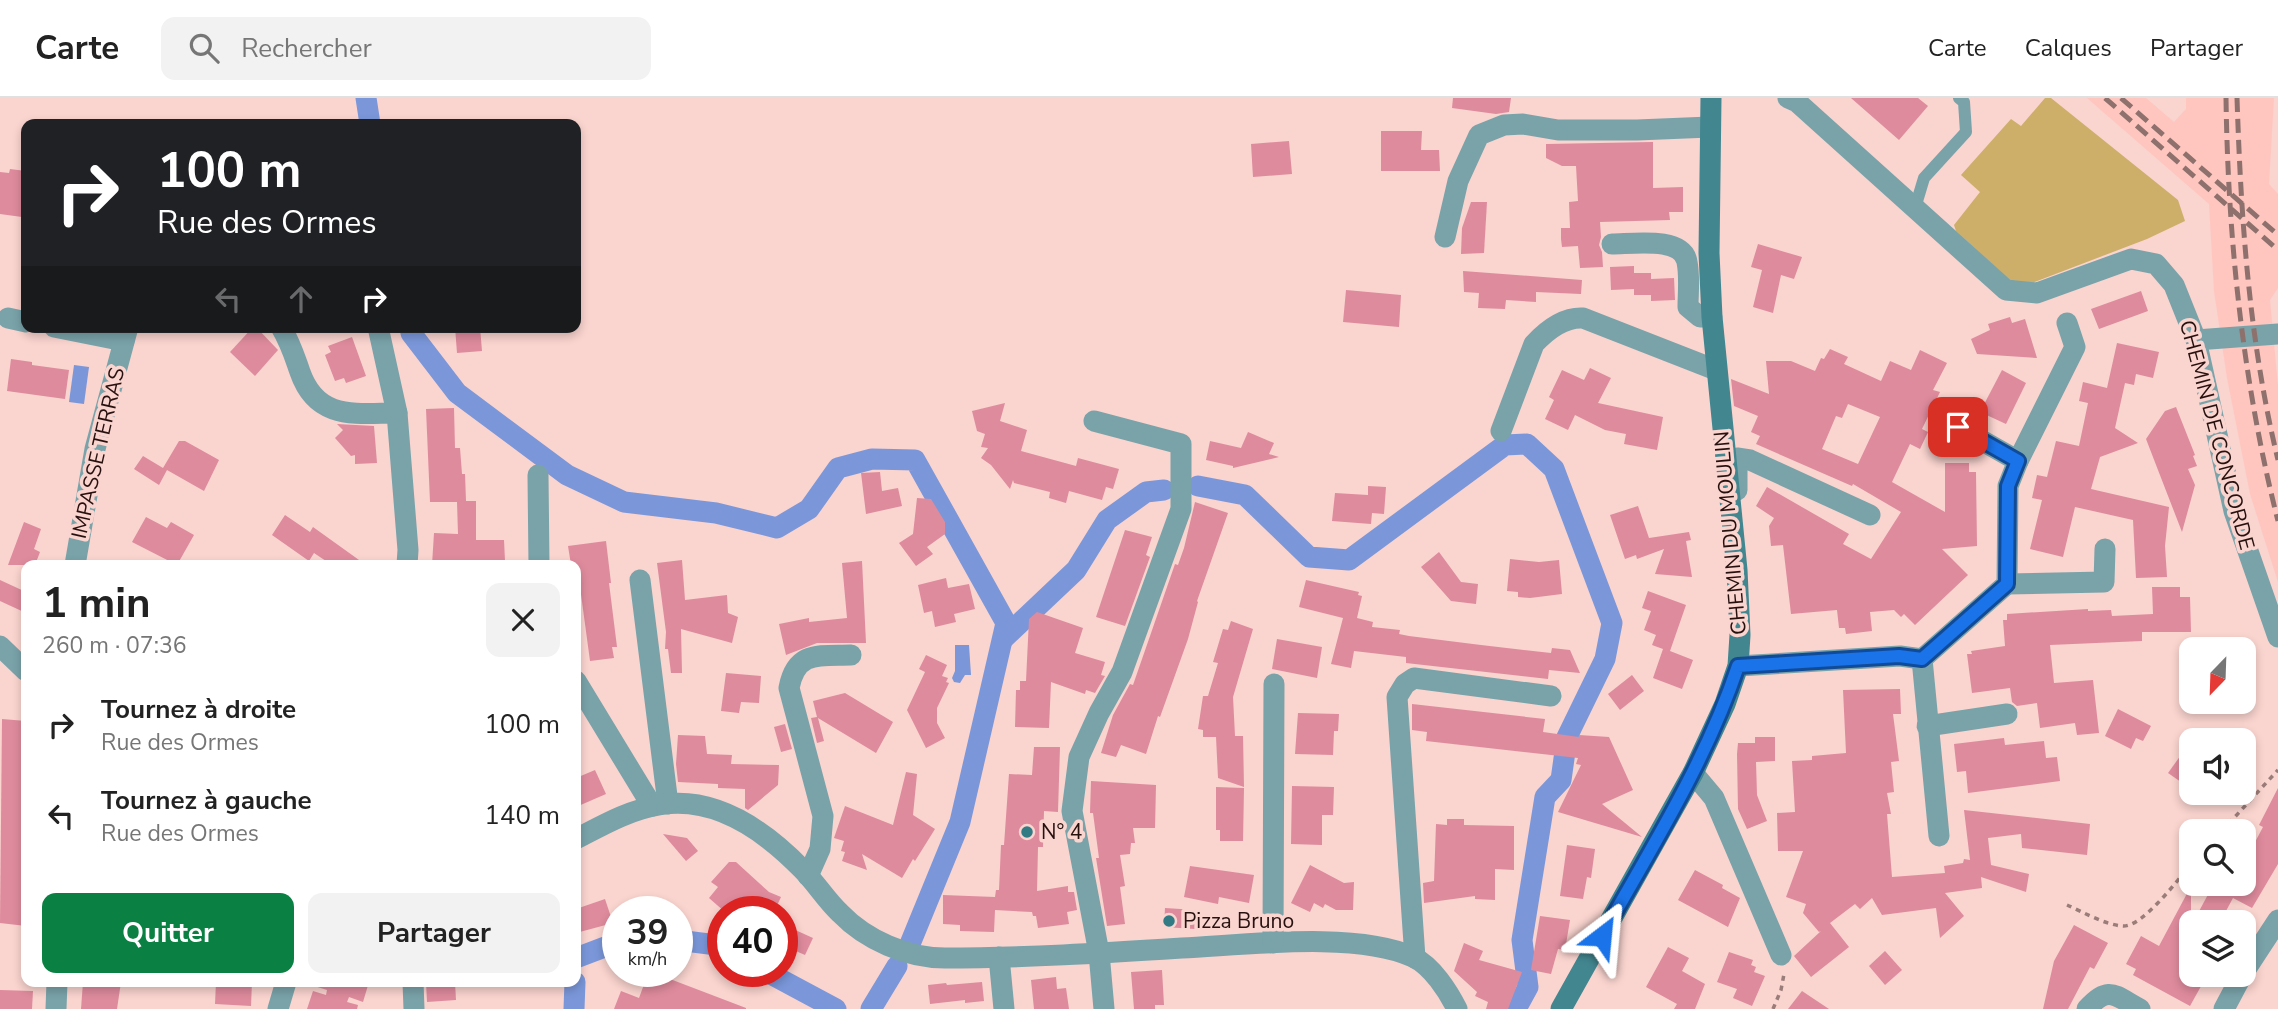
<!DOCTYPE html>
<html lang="fr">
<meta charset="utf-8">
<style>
body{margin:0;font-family:"Nunito Sans",sans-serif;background:#f2f2f2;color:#222;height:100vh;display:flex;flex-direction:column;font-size:26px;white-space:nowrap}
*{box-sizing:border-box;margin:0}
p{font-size:23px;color:#767676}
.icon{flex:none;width:38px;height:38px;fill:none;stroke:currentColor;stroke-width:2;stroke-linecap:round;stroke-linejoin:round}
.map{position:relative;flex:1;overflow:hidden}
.sheet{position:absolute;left:21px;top:462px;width:560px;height:427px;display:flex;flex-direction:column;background:#fff;border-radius:14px;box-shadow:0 4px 10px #0003}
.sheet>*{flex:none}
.guide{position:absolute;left:21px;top:21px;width:560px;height:214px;border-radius:14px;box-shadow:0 4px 10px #0003;background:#202124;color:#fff;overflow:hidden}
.needle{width:46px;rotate:203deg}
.fabs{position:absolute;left:2179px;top:539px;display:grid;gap:14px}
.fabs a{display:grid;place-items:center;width:77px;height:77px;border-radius:14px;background:#fff;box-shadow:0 4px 10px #0003;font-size:35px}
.speed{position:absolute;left:602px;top:798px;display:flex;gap:14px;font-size:35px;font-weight:700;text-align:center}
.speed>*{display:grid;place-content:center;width:91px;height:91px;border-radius:50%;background:#fff;box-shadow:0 4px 10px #0003;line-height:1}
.speed small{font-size:18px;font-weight:400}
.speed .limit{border:10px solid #d22;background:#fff;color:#111}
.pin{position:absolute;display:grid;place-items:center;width:60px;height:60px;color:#fff;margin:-30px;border-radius:14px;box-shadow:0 4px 10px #0006}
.me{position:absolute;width:77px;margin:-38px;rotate:29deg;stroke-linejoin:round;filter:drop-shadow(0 0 5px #0008)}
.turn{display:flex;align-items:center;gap:24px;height:147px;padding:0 21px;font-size:32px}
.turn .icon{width:91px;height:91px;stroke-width:2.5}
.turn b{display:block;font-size:49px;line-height:60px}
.lanes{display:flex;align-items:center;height:66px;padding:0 21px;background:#0003;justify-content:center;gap:35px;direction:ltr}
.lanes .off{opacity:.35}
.round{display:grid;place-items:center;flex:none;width:74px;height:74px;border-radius:14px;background:#f2f2f2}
.overview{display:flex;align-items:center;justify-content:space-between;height:119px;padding:0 21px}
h1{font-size:42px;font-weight:700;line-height:52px}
.cta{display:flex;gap:14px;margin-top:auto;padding:14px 21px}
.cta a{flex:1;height:80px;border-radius:14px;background:#0b8043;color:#fff;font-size:28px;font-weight:700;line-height:80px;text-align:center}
.cta a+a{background:#f2f2f2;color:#222}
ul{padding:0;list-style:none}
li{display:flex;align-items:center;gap:21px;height:91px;padding:0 21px}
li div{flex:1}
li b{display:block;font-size:26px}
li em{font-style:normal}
header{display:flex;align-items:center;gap:42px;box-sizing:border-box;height:98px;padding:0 35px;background:#fff;border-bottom:2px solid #e0e0e0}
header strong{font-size:33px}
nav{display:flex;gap:38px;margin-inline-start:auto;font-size:24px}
.search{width:490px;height:63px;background:#f2f2f2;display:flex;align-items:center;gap:18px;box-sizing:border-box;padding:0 24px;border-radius:14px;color:#767676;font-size:26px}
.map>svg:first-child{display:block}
.built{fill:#ffc6bf}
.green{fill:#cdaf6a}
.water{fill:#7b97d9}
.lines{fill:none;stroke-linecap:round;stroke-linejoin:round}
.canal{stroke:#7b97d9;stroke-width:21}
.building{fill:#de8b9d;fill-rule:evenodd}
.path{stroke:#9a7c78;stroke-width:3.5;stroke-dasharray:5 5;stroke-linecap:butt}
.lane{stroke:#79a3a9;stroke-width:12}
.street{stroke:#79a3a9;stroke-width:21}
.secondary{stroke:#42868f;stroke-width:21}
.rail{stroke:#8e716d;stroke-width:5;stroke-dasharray:14 7;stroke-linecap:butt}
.route-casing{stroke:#114b97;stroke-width:18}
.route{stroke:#1a73e8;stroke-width:12}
.poi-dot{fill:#337b84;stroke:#fad4cf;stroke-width:2.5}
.labels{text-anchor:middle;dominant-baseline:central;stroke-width:7;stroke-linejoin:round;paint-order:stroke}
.street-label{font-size:21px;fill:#27110f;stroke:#fad4cf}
.poi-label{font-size:21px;fill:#27110f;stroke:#fad4cf;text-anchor:start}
</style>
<header>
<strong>Carte</strong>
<div class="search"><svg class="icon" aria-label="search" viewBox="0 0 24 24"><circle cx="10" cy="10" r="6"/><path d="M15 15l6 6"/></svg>Rechercher</div>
<nav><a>Carte</a><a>Calques</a><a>Partager</a></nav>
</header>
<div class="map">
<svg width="2278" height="911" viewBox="0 0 2278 911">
<rect width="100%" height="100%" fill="#fad4cf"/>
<path class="built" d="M2087,0H2146L2174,24L2186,11V0H2274L2269,86L2278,96V190L2270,202L2278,288V484L2250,396L2227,280L2214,193L2209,106Z"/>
<path class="green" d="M2045,0H2051L2178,102L2185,123L2147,141L2024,188L2013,185L1956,133L1954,127L1980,94L1961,77L2011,21L2021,28Z"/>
<g class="water">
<path d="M74,267L89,269L84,306L69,304Z"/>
<path d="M955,547H969L971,577H965L960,585L954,584L952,580L955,573Z"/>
</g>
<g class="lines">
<g class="canal">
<path d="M366,0L370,26"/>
<path d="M410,229L411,235L457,295L567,377L624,404L716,415L777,430L809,411L838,370L872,361L915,362L1006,525L960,724L910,846"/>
<path d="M1198,388L1245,397L1309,459L1349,462L1505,347L1527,346L1554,371L1612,525L1605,561L1567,639L1561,682L1545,699L1522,842L1528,889L1516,911"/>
<path d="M1003,541L1076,472L1107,422L1146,394L1164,392"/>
<path d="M677,842L717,847L723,851"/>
<path d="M576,860L618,844"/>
<path d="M765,873L836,911"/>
<path d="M574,911L575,884"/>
<path d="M871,911L897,868"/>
</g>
</g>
<g class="building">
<path d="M1453,0H1511L1509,14L1496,16L1452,10Z"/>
<path d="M1851,0H1918L1928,8L1899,42Z"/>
<path d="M1381,33H1422L1421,52H1439L1440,73H1381Z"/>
<path d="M1289,43L1292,76L1253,79L1251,46Z"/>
<path d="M1653,44V90L1683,89V114H1669L1670,122L1600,124L1601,139L1599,147L1602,154L1603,169L1580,170L1578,148L1562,149L1561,141V130H1570L1569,104L1578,103L1576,68H1562L1546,60V46Z"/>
<path d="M10,71L26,73L22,119L0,116V74L9,75Z"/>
<path d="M1471,104H1487L1484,155L1461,156L1462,130Z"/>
<path d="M1758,146L1802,159L1794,181L1781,177L1773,215L1753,209L1762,172L1751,169Z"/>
<path d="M1634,168V175H1651V181L1674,180L1675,202L1651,203V197H1634V191L1611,192L1610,169Z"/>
<path d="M1463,173L1582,182L1581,196L1536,194V204L1506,202L1505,211L1478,210L1479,195L1464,194Z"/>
<path d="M1346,192L1401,197L1399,229L1343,224Z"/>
<path d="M2141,193L2148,213L2099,231L2091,211Z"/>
<path d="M2010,219L2012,225L2025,221L2037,260L1977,256L1971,241L1990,232L1988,226Z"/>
<path d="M253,229H256L278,252L255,278L230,254Z"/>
<path d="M455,229H480L482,253L457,255Z"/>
<path d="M352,239L366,278L346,285L344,280L335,283L325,257L331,254L328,248Z"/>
<path d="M2117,245L2159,254L2153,280L2136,276L2134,287L2125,285L2115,330L2138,345L2100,359L2091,391L2169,409L2165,448L2167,479L2136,480L2133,422L2075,409L2063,459L2030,451L2042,402L2032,400L2037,377L2047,379L2056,343L2079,348L2088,305L2079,303L2083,284L2107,290Z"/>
<path d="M1830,251L1848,259L1844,266L1881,283L1890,263L1911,272L1920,252L1947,265L1933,292L1940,294L1922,331L1928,334L1920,351L1910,346L1892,384L1945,414V365H1969V374H1976L1977,448L1942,451L1968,477L1915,527L1904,516L1901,519L1894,512L1870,514L1872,533L1846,536L1845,530H1839L1837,512L1791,516L1783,447L1771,448L1769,428L1774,420L1756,408L1767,389L1849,436L1843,446L1871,461L1901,414L1853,386L1852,388L1756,346L1760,338L1751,334L1758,318L1734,308L1731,281L1769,296L1766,263H1791L1815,273L1821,260L1824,261ZM1848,306L1880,319L1858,366L1822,351L1836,318L1842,320Z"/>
<path d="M11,261L32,264V267L69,272L65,301L7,293Z"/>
<path d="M1590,270L1611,280L1598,305L1663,319L1657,352L1624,346L1626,336L1605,332L1575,317L1568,332L1545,321L1554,302L1549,299L1562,272L1584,282Z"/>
<path d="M2002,272L2026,285L2006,326L1980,314Z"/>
<path d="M1005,305L1000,323L1027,332L1021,353L1076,368L1078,360L1119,371L1113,391L1106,389L1102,402L1069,393L1066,405L1049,400L1050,394L1014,385L1013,382L1010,391L991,367L981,360L988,350L981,349L985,336L977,333L972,313Z"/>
<path d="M2176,309L2195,357L2193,358L2197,368L2188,371L2195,387L2182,434L2146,341L2165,313Z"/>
<path d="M454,310L455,350H460L462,376H465L466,403H476V442H504L505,463H502V467H432L434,435L458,436L457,404H430L426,311Z"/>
<path d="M337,326L374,328L377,365L355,366V357L351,358L335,340L343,332Z"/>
<path d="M1248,334L1274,345L1269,356L1279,359L1233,370V368L1206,362L1210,343L1241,350Z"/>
<path d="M179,343H185L219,362L204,393L167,372L159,387L134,371L143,358L163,370Z"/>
<path d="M880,374L882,393L898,390L902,408L866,416L861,375Z"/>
<path d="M1368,388L1386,389L1384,416L1372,415L1371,426L1332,423L1335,395L1368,397Z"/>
<path d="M917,400L931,401L945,424V436L927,449L933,456L916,468L899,445L913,436Z"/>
<path d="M1195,404L1228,415L1197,503L1198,504L1188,541L1160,619L1158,618L1146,656L1121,647L1116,659L1101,655L1113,617L1130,586L1133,587L1175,466L1178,467L1184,450Z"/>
<path d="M1638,408L1649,440L1689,434L1691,442L1686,443L1692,479L1655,476L1664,451L1637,461L1636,457L1625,461L1610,417Z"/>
<path d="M285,417L310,434L313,429L366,467H332L314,455L309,463L272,437Z"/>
<path d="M146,419L167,430L171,424L194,437L177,467L132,444Z"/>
<path d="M24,424L41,431L34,451L40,454L35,467H8Z"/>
<path d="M1125,432L1152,439L1146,457L1150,459L1125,528L1096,519Z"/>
<path d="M606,443L611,485H609L617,549H612L614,560L590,563L580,489H576V467H571L568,448Z"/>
<path d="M1439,454L1461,484L1478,486L1476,506L1451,503L1421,469Z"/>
<path d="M1510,461L1539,464L1559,462L1562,496L1530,500L1518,499V494L1507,493Z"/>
<path d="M682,462L685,502L727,497L728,515L738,519L732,545L681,531L682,575H671L668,551H665L666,534L657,465Z"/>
<path d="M862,463L866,545H817L786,557L779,526L809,520V524L847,520L842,465Z"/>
<path d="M946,480L948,490L969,486L975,511L954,516L956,524L935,529L932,513L924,515L918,487Z"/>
<path d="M0,482L26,494V515L0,503Z"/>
<path d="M1306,482L1359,494L1358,497L1362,498L1357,520L1373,524L1372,529L1400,532L1399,536L1409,538L1481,547L1551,555L1552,550L1570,552L1580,575L1549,572L1548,581L1406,565V559L1354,553L1351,570L1331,566L1343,520L1299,509Z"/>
<path d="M2152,489H2180V499H2190L2191,534H2142V543L2050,547L2054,585L2093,582L2099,635L2077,637L2075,625L2040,630L2037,605L2017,608L2012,604L2010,590L1972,595L1967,556H1972L1971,553L2005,548L2003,522H2007V516L2088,511V513L2111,512L2112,518L2153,516Z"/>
<path d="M1648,493L1686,507L1670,553L1693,562L1682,591L1653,580L1663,551L1652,547L1656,537L1644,532L1651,513L1642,510Z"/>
<path d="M1037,514L1083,530L1075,555L1105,564L1101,577L1105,578L1095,595L1086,592L1085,596L1051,584L1049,630L1015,629L1016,592H1020V583H1026L1029,521Z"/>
<path d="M1231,523L1253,531L1233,599L1235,638H1243L1244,689L1218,680L1216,639H1203V632L1198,631L1203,598H1208L1218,565L1213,564L1223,531L1228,532Z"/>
<path d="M1277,541L1322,549L1317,580L1272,571Z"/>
<path d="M926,557L947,567L942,578L948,580L946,584L949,585L937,610V625L945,640L926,650L907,612L925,574L919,571Z"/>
<path d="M726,575L761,578L759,605L741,604L739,615L721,613Z"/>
<path d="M1632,577L1644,593L1620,612L1608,596Z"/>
<path d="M1900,591L1901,616H1893L1899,663L1891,664L1894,694L1887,695L1891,716H1887L1892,779L1945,775L1944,768L1963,765L1964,761L1970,762L1964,712L2090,726L2087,757L2022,750L2021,736L1988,740L1991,767L2029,776L2026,794L1981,779L1982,790L1945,795L1964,818L1940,840L1936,810L1882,817L1872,800L1860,811L1855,806L1830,825L1849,849L1811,879L1794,858L1821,833L1819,834L1803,815L1806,806L1786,799L1803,753H1778L1777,715L1795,714L1792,663L1812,662V658L1846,655L1843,592Z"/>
<path d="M845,595L893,624L876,655L818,620L824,643L817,645L811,620L817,619L813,603Z"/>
<path d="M1412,606L1545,621L1543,634L1579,639V637L1609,639L1633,692L1602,706L1642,739L1558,714L1581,667L1576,666L1578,660L1426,643L1427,634L1412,632Z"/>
<path d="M2118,611L2151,628L2143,643L2136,640L2131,651L2105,638Z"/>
<path d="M1298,615L1339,616L1338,633H1334L1333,657L1295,656Z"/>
<path d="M2,621L26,623V828L0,825Z"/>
<path d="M785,626L792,651L781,654L774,629Z"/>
<path d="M678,637L705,638L707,656L732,657L731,666L779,667L778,687L748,712L745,710V691L718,690V686L678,684L676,666Z"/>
<path d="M1755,639H1775V663L1756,664L1757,697L1767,723L1747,731L1738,711L1737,656L1738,645H1755Z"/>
<path d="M2004,640L2005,647L2044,643L2046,660L2057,659L2060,683L1968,695L1966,673L1957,674L1954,646Z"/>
<path d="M2191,643V691L2168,675Z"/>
<path d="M1034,649H1060L1058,714L1044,713L1043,749H1038L1037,793L1068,788V794H1074L1077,812L1067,814L1069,826L1038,830L1036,818H1033L1032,814L995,812L994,834L960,833V827L943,826V797L995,799L996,792H999L1001,747H1004L1009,676L1032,677Z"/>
<path d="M595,672L606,696L576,709V680Z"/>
<path d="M906,674L917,676L913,717L935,731L915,763L913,761L902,780L862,756L867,772L842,763L845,754L841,753L844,743L834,740L845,708L893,727Z"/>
<path d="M1091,683L1156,687L1155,730H1133L1135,745H1131L1130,756L1120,757L1125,788L1120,789L1125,826L1107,828L1096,760H1099L1093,715H1090Z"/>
<path d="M1292,688L1334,689L1333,717H1322V747L1291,746Z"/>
<path d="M1216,689L1244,690L1243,743H1220V732H1216Z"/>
<path d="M2278,690V766L2252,810L2233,800L2220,824H2209L2197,817L2212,789L2207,786H2244V765L2263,729L2259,727Z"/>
<path d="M1447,721H1464V727L1514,728V772L1495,771V802L1475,801V798L1424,805L1423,785L1434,783L1436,726L1447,727Z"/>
<path d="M663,736L687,740L698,753L686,763Z"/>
<path d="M1567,747L1595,751L1591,780L1587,779L1583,801L1560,798Z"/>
<path d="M729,764H736L769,794L781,799L774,814H725L709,800L718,789L711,784Z"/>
<path d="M1310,767L1344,785L1354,784L1353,812H1336L1325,806L1323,810L1314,805L1310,814L1291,805Z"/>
<path d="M1190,768L1254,777L1249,805L1219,799L1218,806L1184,799Z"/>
<path d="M1695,772L1723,787L1722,790L1740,800L1728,829L1678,802Z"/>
<path d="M2191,788V877L2205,881L2190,908L2133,877L2136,871L2126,866L2141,838L2159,848Z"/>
<path d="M605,801L613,825L576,835V811Z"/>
<path d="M1165,810L1196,812L1195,831L1164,829Z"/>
<path d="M1540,818L1570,822L1565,852L1558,851L1551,876L1531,872Z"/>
<path d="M782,826L813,840L805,857L782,847Z"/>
<path d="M2074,827L2108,845L2094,871L2090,869L2068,911H2043L2054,863Z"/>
<path d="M1464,845L1483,853L1479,862L1522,874L1508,911H1486L1488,904L1475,898L1477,894L1454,873Z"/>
<path d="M1668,849L1689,860L1682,873L1705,886L1695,911H1674L1677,906L1646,889Z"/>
<path d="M1885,853L1902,872L1885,887L1869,868Z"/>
<path d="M1729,854L1753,862L1751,867L1756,869L1754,874L1765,878L1752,908L1733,900L1737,891L1717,884Z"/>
<path d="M1162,872L1164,907H1155V911H1134L1131,874Z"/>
<path d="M649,873L746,910V911H614L621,893L639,900Z"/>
<path d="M1056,879L1057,891L1066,890L1069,911H1034L1031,882Z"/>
<path d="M83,884H121L117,911H81Z"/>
<path d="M216,884H252L251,908L215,906Z"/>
<path d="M312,884H369L363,904L349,899L347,904L358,907L357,911H307L313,893L326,897L327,892L311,887Z"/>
<path d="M426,884H455L456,902L427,904Z"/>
<path d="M982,884L984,903L965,905V902L930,906L928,887L946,885L947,887Z"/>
<path d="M0,892L33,893L32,911H0Z"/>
<path d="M1802,893L1829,911H1788Z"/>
</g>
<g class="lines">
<g class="path">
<path d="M2222,733L2278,672"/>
<path d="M2067,807C2083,814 2105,827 2123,828C2143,829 2177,782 2191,767"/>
<path d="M1773,911L1781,892L1784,876"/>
</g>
<path class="lane" d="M1915,110L1924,80L1966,34L1964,4L1959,0"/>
<g class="street">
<path d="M1788,0L1797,4L2006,192L2037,195L2131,161L2156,166L2174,187L2196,242L2234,413L2278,539"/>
<path d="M1445,139L1458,83L1479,37L1504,27L1523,26L1558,32H1637L1710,29"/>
<path d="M1612,146C1632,146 1683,138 1687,164C1690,179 1688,195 1688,209L1700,219H1712"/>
<path d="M8,220L26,224"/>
<path d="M54,229L124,243"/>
<path d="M281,229C291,246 294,257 300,274C317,323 356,315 397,315"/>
<path d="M378,229L397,315L408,452L407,467"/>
<path d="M2196,242L2278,236"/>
<path d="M1094,323L1181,346V411L1122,574L1099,615L1079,659L1072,713L1099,855L1104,911"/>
<path d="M1501,333L1534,246C1546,233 1564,219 1583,220L1716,272"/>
<path d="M2018,363L2075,249L2067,225"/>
<path d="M538,377L539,467"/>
<path d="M1737,392V360L1750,362L1870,417"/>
<path d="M75,467L95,351L128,229"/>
<path d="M640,482L668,706"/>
<path d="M2007,486L2104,484L2105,451"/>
<path d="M0,548L26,573"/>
<path d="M1922,561L1939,738"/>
<path d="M1738,568L1900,558L1922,561L2007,486L2008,388L2018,363L1958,329"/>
<path d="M576,583L652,708"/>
<path d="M1927,628L2007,616"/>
<path d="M1693,675L1714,700L1781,857"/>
<path d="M576,741C603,727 629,712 659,707C716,697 765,733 802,771C816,785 826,802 840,815C866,842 907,860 945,860C1024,860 1103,855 1182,850C1245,847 1357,833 1413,859C1432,868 1448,893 1457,911"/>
<path d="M808,778L820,751L823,718L789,590C796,552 820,558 851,557"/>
<path d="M1273,845L1274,586"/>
<path d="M999,859L1004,911"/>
<path d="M1415,860L1397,599L1405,586L1414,580L1551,598"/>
<path d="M2244,874L2278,822"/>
<path d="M413,884L414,911"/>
<path d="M56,911L57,884"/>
<path d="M278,911L286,884"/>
<path d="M2087,911C2109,886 2115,898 2140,911"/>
<path d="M2224,911L2242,877"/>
</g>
<path class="secondary" d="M1561,911L1693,675L1725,606L1738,568L1740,537L1737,472L1712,219L1709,155L1711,0"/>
<g class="rail">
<path d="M2105,0L2278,152"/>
<path d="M2121,0L2278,137"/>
<path d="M2226,0C2228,142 2243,286 2278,423"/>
<path d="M2237,0C2241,121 2249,243 2278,362"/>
</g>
</g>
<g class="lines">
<g class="route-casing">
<path id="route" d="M1602,838C1651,750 1706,664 1738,568L1899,558L1922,561L2007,486L2008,388L2018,363L1958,329"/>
</g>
<use href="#route" class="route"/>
</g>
<g class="poi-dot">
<circle cx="1027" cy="734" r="7"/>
<circle cx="1169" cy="823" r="7"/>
</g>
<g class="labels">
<g class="street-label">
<text transform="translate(2217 337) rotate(75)">CHEMIN DE CONCORDE</text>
<text transform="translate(98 355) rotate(-77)">IMPASSE TERRAS</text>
<text transform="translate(1730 435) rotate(-95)">CHEMIN DU MOULIN</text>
</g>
<g class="poi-label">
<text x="1041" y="734">N° 4</text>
<text x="1183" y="823">Pizza Bruno</text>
</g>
</g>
</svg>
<div class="fabs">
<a><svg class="needle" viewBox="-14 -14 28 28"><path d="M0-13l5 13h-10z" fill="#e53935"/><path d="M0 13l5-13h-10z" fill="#767676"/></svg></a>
<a><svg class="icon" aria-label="sound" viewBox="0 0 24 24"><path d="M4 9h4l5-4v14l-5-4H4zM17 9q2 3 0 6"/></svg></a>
<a><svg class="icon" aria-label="search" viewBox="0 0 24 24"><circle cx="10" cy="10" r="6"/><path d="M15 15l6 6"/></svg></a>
<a><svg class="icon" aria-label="layers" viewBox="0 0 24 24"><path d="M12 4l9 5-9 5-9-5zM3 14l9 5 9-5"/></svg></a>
</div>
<div class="speed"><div>39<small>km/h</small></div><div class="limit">40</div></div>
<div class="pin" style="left:1958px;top:329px;background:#d93025"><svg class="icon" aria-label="arrive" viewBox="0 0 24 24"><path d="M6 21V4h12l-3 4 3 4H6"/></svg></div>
<svg class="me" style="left:1602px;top:838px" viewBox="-20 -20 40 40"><path d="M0-17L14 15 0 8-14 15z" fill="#1a73e8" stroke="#fff" stroke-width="4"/></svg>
<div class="guide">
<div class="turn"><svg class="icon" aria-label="right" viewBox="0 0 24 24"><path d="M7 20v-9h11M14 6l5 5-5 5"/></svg><div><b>100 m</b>Rue des Ormes</div></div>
<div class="lanes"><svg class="icon off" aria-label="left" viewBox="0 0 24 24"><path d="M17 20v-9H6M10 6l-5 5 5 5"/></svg><svg class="icon off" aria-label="ahead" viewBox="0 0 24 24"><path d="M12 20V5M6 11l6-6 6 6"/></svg><svg class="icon" aria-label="right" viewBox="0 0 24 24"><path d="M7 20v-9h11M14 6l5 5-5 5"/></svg></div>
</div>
<section class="sheet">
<div class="overview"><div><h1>1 min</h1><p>260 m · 07:36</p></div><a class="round"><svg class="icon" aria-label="close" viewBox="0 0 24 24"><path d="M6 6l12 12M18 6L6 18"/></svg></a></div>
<ul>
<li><svg class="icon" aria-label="right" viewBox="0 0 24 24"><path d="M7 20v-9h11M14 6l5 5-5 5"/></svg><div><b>Tournez à droite</b><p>Rue des Ormes</p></div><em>100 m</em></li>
<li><svg class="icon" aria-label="left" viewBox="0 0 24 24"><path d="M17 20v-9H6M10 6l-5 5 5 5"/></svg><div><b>Tournez à gauche</b><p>Rue des Ormes</p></div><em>140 m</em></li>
</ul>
<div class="cta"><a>Quitter</a><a>Partager</a></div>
</section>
</div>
